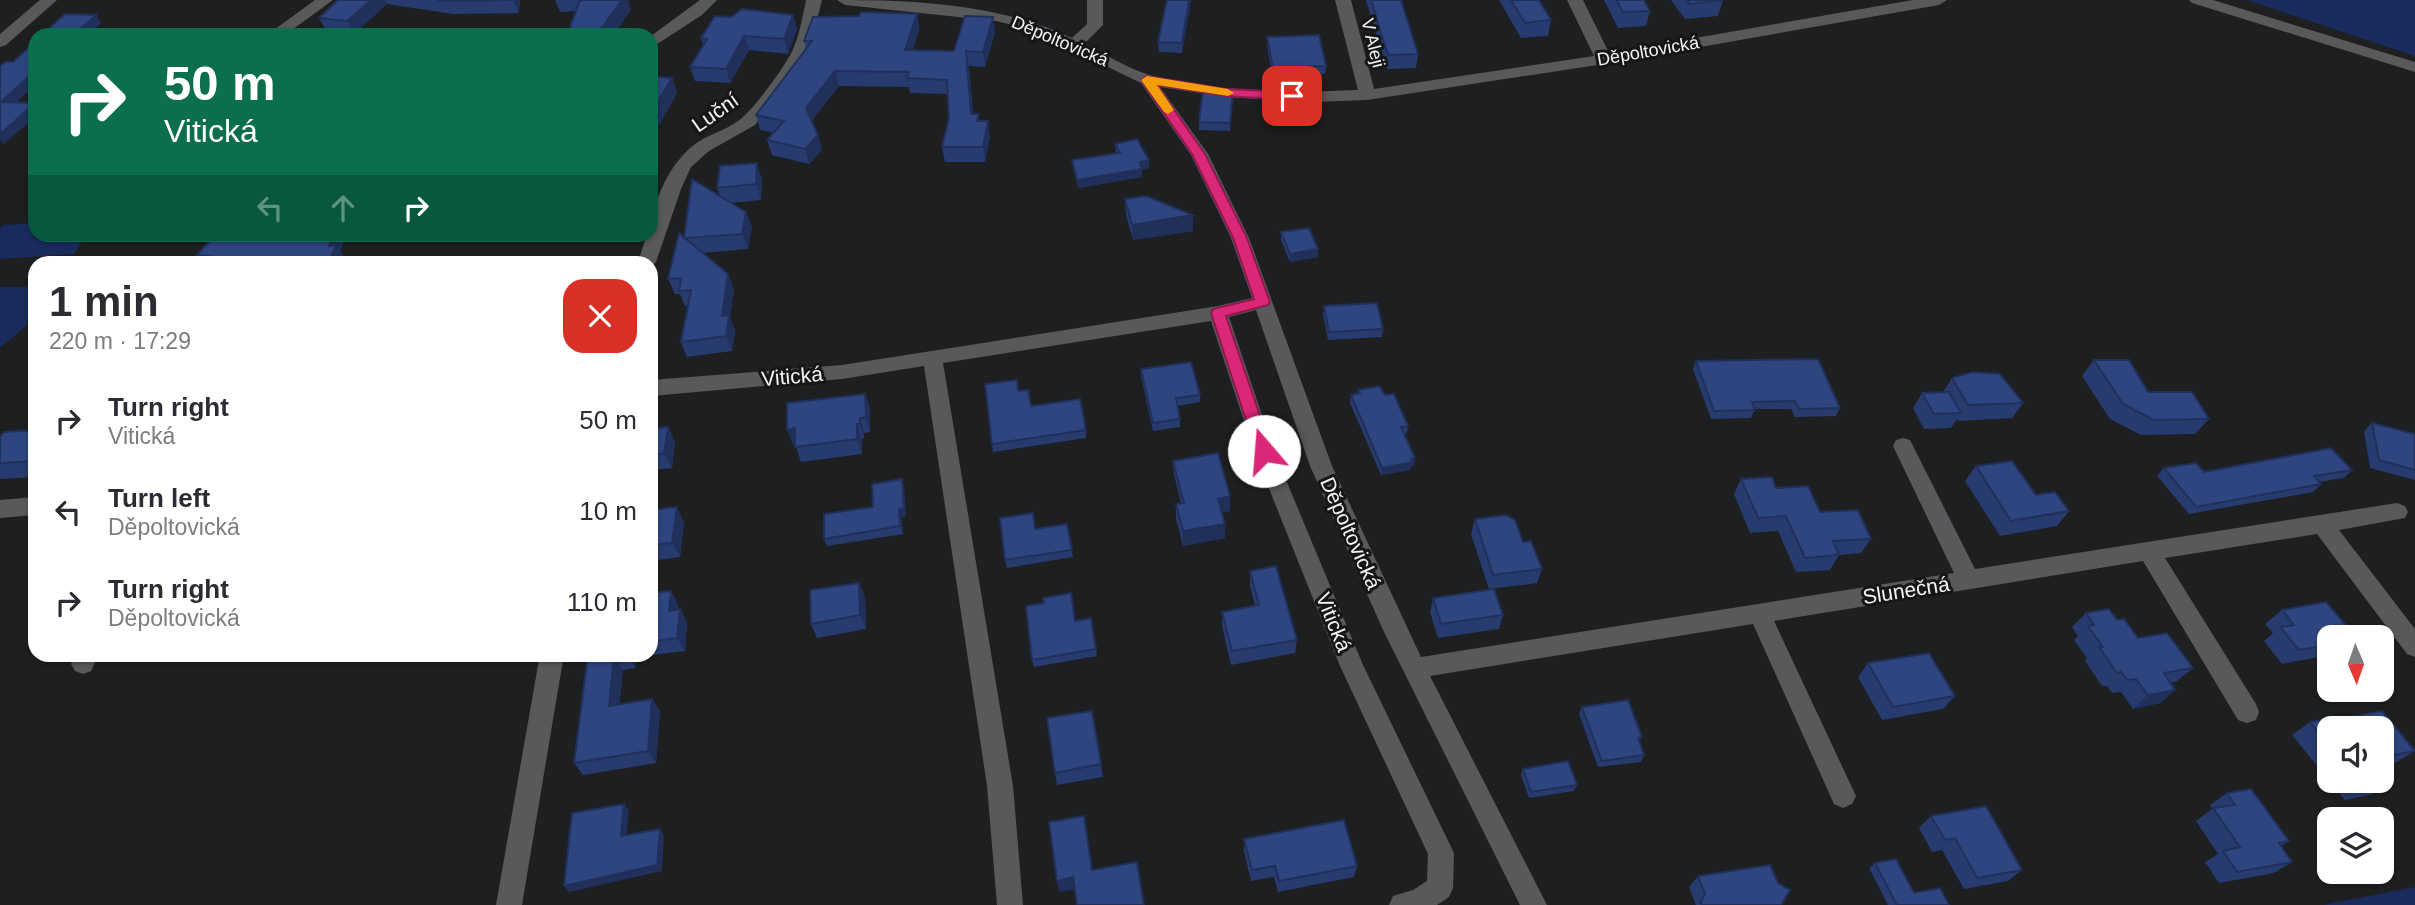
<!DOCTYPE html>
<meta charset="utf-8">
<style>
body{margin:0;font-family:Helvetica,sans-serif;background:#f2f2f3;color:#2b2b33;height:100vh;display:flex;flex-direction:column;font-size:26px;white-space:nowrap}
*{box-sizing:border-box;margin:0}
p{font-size:23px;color:#7c7c81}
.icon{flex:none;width:38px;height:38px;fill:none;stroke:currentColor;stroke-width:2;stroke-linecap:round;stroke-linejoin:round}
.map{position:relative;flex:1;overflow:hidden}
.side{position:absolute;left:28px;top:256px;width:630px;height:406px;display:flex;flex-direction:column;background:#fff;border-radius:21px;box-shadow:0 2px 5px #0004}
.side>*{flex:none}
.hud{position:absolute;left:28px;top:28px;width:630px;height:214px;border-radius:21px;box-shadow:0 2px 5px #0004;background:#0b6e4f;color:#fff;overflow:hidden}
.needle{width:46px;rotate:178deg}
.buttons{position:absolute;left:2317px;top:625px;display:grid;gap:14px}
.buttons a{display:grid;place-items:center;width:77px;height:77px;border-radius:14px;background:#fff;box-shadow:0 2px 5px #0004;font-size:35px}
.pin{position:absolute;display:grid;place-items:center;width:60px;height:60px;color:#fff;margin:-30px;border-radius:14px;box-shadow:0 4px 10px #0006}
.me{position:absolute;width:77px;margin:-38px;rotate:342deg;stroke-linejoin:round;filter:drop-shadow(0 0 5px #0008)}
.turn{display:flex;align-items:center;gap:24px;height:147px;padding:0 21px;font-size:32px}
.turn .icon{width:91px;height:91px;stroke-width:2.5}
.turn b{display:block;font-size:49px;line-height:60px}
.lanes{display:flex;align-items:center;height:66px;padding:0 21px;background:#0003;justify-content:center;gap:35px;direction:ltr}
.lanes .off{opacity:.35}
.round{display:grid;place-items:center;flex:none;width:74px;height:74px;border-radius:21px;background:#f2f2f3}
.headline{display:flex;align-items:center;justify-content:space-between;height:119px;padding:0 21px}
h1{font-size:42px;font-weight:700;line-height:52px}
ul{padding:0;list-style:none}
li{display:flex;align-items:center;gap:21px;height:91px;padding:0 21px}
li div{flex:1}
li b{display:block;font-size:26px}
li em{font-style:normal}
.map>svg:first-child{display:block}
.green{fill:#192b5c}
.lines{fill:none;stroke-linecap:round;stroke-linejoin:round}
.minor{fill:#58595a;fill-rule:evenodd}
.wall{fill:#283b6e}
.shaded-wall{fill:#20305a}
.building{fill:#2e4580;stroke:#20305a;stroke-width:2}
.route{fill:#db2777;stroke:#8e194d;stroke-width:2}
.slow{fill:#f59e0b}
.labels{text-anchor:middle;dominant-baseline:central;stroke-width:6;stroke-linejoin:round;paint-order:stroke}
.far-street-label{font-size:18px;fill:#f3f4f5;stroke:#151618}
.street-label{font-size:21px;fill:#f3f4f5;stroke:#151618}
</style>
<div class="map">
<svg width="2415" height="905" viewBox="0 0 2415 905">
<rect width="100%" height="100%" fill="#1e1f21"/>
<g class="green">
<path d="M2247,0H2415V56Z"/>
<path d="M35,223V234L86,235L74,254L0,259V229L3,225Z"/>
<path d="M0,287H35L27,325L0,348Z"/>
<path d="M2415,887V905H2323Z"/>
</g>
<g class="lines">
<g class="minor">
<path d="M40,0H57L6,45L0,47V34Z"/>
<path d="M315,0H333L285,35H267Z"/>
<path d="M700,0H717L702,15L651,48V36Z"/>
<path d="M806,0H822L810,48L775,100L755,125L709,151L691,167L681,189L656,262L651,267V262H638L647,234H651C651,202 671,160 698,142C712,133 732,128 744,116C758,103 788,63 794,47C800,32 803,15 806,0Z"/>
<path d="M837,0C917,0 999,4 1072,38L1087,24V0H1103V25L1084,44C1106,54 1130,70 1153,76C1218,92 1291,93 1358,90L1335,0H1351L1374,89L1594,56L1567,0H1583L1609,53L1913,0H1947L1939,5L1604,64L1367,100L1313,102L1226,97L1160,87L1208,154L1249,238L1332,466L1421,657L1954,573L1893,446L1896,440L1903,438L1910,440L1975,569L2397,503L2405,506L2408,512L2405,518L2339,530L2415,629V657L2407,654L2317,534L2165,558L2256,704L2259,712L2256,720L2247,723L2238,720L2143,561L1774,621L1856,796L1852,804L1843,808L1834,804L1753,624L1430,676L1547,905H1520L1384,632L1310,466L1256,310L1229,317L1274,451L1363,665L1454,853L1453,888L1449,897L1437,905H1389L1393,896L1413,890L1427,881L1428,854L1340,666L1254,451L1211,321L943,363L1013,786L1023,905H997L987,786L924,366L842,379L651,396V380L842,365L1218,306L1252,298L1231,238L1191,155L1141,83L1029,29L996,21L845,5Z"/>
<path d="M2189,0H2213L2415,62V72L2192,3Z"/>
<path d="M35,497V515L0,518V500Z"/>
<path d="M75,654H99L91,671L83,674L75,671L71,664Z"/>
<path d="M540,654H564L522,905H496Z"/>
</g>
</g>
<g class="wall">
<path d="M338,0H519L520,1L519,13L453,14L387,4L354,34L326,30L319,18Z"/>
<path d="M555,0H629L628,3L631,10L613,35H567L575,11L560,12Z"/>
<path d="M1167,0H1191L1182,53L1159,52L1158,42Z"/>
<path d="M1366,0H1401L1418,54L1416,68L1387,69Z"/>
<path d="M1499,0H1539L1551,20L1548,36L1521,38Z"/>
<path d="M1604,0H1644L1650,11L1646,26L1618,28Z"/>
<path d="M1671,0H1723L1718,16L1685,19Z"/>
<path d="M917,14L919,29L913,50L954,51L995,32L985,67L969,66L973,114L980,121L990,136L985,162H945L942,147L949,118L948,94L910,93L909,87L839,86L811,121L822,150L809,164L772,155L767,140L774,133L760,130L756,115L806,49L804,41Z"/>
<path d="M793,15L797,29L788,54L749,50L730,83L695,81L690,67L703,45L701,38L731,17Z"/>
<path d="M1267,37L1326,66L1325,74L1272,76L1267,45Z"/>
<path d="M651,71L653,72L655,77L672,78L677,93L658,127L651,126Z"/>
<path d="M1233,92L1230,131L1199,130V122Z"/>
<path d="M1115,144L1149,160V168L1142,170V177L1078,188L1072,160L1116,153Z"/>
<path d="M762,179L761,200L731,203L752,227L748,249L702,253L734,289L730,318L735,330L732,351L687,357L681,342L688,306H685L680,294H675L668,279L684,238L720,197L717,188Z"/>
<path d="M1125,199L1193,215V231L1133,240L1126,215Z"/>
<path d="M1281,232L1318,257L1290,262L1281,240Z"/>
<path d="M216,234H338L343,242L340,251L345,258L343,262H203L197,255Z"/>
<path d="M1324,306L1383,329L1382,337L1328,340L1323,314Z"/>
<path d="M2094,360L2148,392L2209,419L2195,434L2141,435L2110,419L2082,376Z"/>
<path d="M1696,361L1840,408L1836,416L1795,417L1791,409H1755L1751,418L1711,419L1693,369Z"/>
<path d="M1141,369L1200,395V402L1177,406L1180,419V427L1153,431L1141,377Z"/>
<path d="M1952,378L2023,403L2012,418L1958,421L1957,419L1951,428L1924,429L1913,408L1922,393L1943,392Z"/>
<path d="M1358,390L1385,395L1408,426L1407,433L1404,434L1415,458L1414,466H1411L1410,470L1381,475L1350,403L1351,395L1358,394Z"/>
<path d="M1019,391L1031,406L1086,430V438L993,452L992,444Z"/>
<path d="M865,394L870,409V432L864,433V439H862V454L801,462L795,444L793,445Z"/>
<path d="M2372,423L2415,434V480L2370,468L2364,431Z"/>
<path d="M668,427L675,442L672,468L651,470V429Z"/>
<path d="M35,430V477L0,479V437Z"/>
<path d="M1173,461L1230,511L1222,512L1225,524V538L1183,546L1176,519V504L1181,503L1174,475Z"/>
<path d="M1976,466L2036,495L2069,511L2057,526L2000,536L1965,481Z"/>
<path d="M2164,468L2204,472L2352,470L2344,478L2319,482L2321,484L2313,492L2189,514L2157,476Z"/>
<path d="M1741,479L1776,488L1820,512L1871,539L1861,553L1839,555L1830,570L1796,572L1778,531L1750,533L1734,494Z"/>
<path d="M904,487L906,516L901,517L903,534L827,546L824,539Z"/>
<path d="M651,510L684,522L680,557L651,561Z"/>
<path d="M1475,519L1523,542L1542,569L1537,583L1489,589L1471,534Z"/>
<path d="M1067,524L1073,557L1007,568L1005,560L1035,529Z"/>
<path d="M1250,571L1297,640L1295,653L1231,665L1222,626V612L1255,606L1250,585Z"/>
<path d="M859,583L865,597L866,629L817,638L811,624Z"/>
<path d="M651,593L678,604V610L680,609L687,622L685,651L636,657L635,668L623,670L619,705L652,699L660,711L656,763L583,775L574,763L588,654H651Z"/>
<path d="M1433,598L1503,615L1499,629L1438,638L1430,612Z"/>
<path d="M1044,603L1075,621L1091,618L1097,656L1034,667L1032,660Z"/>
<path d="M2282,610L2329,637V655L2282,664L2264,641L2273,633L2265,624Z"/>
<path d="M2086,613L2117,620L2138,638L2193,668L2177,681L2170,683L2175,690L2160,703L2133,709L2121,692L2112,693L2107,686H2102L2085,661L2087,658L2074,640L2078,636L2072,627Z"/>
<path d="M1868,663L1955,696L1943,709L1882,720L1858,677Z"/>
<path d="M1582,707L1642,737L1639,742L1644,755L1641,762L1598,767L1579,714Z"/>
<path d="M1092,711L1103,777L1057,785L1055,773Z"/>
<path d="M2382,711L2415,751L2395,763L2382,766V728H2329V780H2382V773L2390,783L2370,795L2345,800L2292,735L2310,722L2338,717L2340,719Z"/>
<path d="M1523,769L1577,785L1574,791L1529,798L1521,775Z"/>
<path d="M2227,793L2289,841L2281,846L2292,862L2274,873L2219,883L2205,862L2218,854L2196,821L2212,809L2210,805Z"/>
<path d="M1931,816L2022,870L2008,881L1964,889L1942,850L1932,852L1919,828Z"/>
<path d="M1244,839L1357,866L1354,877L1278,892L1274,877L1251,881L1244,851Z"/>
<path d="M1875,863L1914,893L1949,905H1888L1869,868Z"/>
<path d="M1698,876L1781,905H1696L1689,887Z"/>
</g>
<g class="shaded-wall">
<path d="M371,0H385L387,4L354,34L347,21Z"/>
<path d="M513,0H519V13Z"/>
<path d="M622,0H629L628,3L631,10L613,35H597Z"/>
<path d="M1189,0H1191L1182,53V43Z"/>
<path d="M917,14L919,29L908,65L905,50Z"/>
<path d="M96,15L101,23L88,35H74Z"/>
<path d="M793,15L797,29L788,54L784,39Z"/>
<path d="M993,17L995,32L985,67L983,52Z"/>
<path d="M744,36L749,50L730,83L726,69Z"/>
<path d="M966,51L969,66L974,129L971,114Z"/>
<path d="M35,71V85L8,110L1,102Z"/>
<path d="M835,71L839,86L810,123L806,108Z"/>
<path d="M672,78L677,93L658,127L652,111Z"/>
<path d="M35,103V117L4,144L0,140V134Z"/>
<path d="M988,121L990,136L985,162L983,147Z"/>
<path d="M818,135L822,150L809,164L805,149Z"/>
<path d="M1149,160V168L1142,170V177L1078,188L1077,180Z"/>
<path d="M757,163L762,179L761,200L756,184Z"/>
<path d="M746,212L752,227L748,249L742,234Z"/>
<path d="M1193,215V231L1133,240L1132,225Z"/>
<path d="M333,234H338L343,242L340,251L345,258L343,262H329V246Z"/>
<path d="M1318,249V257L1290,262V254Z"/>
<path d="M728,274L734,289L730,318L735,330L732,351L726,336L722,316Z"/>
<path d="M865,394L870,409V432L866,417Z"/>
<path d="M860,418L864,433V439L860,424Z"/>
<path d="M857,424L862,439V454L857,439Z"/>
<path d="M668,427L675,442L672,468L664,453Z"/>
<path d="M795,428L801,443L793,445L787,430Z"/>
<path d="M1415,458L1414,466H1411L1410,470L1381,475L1382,468Z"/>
<path d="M902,479L904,487L906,516L901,517L903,534L900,526L899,509Z"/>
<path d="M1230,496V511L1218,513V499Z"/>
<path d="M677,507L684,522L680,557L672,543Z"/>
<path d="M1225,524V538L1183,546V531Z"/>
<path d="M859,583L865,597L866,629L860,615Z"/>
<path d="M671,591L678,604L676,624L669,611Z"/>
<path d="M680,609L687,622L685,651L677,638Z"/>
<path d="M626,654H634L636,657L635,668Z"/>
<path d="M614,657L623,670L618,719L609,706Z"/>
<path d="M2175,690L2160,703L2133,709L2148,695Z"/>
<path d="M652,699L660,711L656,763L648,751Z"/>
<path d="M624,804L629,810L626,842L621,836Z"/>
<path d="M660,829L664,835L662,871L569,892L564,886Z"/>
<path d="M1073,877L1076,889L1059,892L1057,881Z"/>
</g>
<g class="building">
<path d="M338,0H371L347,21L319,18Z"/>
<path d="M437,0H513L447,1Z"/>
<path d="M580,0H622L597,35H567Z"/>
<path d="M1167,0H1189L1182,43L1158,42Z"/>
<path d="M1371,0H1401L1418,54L1388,55Z"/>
<path d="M1511,0H1539L1551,20L1525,23Z"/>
<path d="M1616,0H1644L1650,11L1623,12Z"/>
<path d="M1687,0H1723L1690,4Z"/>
<path d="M742,9L793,15L784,39L744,36L726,69L690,67L707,39L701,38L715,16L731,17Z"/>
<path d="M861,12L917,14L905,50L954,51L965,16L993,17L983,52L966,51L971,114H979L977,121H988L983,147H942L949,118L947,80L907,78L909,72L835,71L806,108L818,135L805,149L767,140L784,121L756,115L812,41H804L813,17L859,16Z"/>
<path d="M65,14L96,15L74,35H42Z"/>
<path d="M1319,35L1326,66L1273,68L1267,37Z"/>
<path d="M35,42V71L1,102L35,103L0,134V66L5,62H13Z"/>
<path d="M651,71L653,72L652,76L672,78L652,111H651Z"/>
<path d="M1203,89L1233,92L1230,123L1199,122Z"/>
<path d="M1137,139L1149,160L1140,162L1142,169L1077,180L1072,160L1120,153L1115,144Z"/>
<path d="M757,163L756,184L717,188L720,166Z"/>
<path d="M692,179L746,212L742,234L685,238L728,274L722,316L729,315L726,336L681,342L691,290L679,291L681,278L668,279L679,233L684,238Z"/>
<path d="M1146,196L1193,215L1132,225L1125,199Z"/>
<path d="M1309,228L1318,249L1290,254L1281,232Z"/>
<path d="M216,234H274L272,236L288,234H333L329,246L336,245L329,262H257L197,255Z"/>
<path d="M1377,303L1383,329L1329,332L1324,306Z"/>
<path d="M1818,359L1840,408L1799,409L1795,401L1752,402L1755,410L1714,411L1696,361Z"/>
<path d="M2094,360H2129L2148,392H2192L2209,419L2154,420L2123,404Z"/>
<path d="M1191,362L1200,395L1176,398L1180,419L1153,423L1141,369Z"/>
<path d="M1973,372L2000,374L2023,403L1968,405L1952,378Z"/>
<path d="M1017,380L1018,391L1028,390L1031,406L1080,399L1086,430L992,444L985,384Z"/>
<path d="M1379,386L1385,395L1394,394L1408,426L1401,427L1415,458L1411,459L1412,462L1382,468L1351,395L1360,393L1358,390Z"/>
<path d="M1949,392L1961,413L1934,414L1922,393Z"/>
<path d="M865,394L866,417L860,418V424H857V439L795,447V428L787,430V403Z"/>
<path d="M2372,423L2415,434V470L2379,460Z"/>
<path d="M668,427L664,453L651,455V429Z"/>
<path d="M35,430V461L0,463V437L4,432Z"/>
<path d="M2331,448L2352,470L2314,476L2321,484L2196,507L2164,468L2196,463L2204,472Z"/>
<path d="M1218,453L1230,496L1218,499L1225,524L1183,531L1176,504L1184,503L1173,461Z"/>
<path d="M2012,461L2036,495L2055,492L2069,511L2011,521L1976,466Z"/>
<path d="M1772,477L1776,488L1808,486L1820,512L1858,510L1871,539L1833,541L1839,555L1805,558L1786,516L1758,518L1741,479Z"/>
<path d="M902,479L904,508L899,509L900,526L824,539V514L873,507L872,484Z"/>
<path d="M677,507L672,543L651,545V510Z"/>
<path d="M1033,513L1035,529L1067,524L1072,550L1005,560L1000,518Z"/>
<path d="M1506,515L1515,520L1523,542L1531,541L1542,569L1493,575L1475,519Z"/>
<path d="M1276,566L1297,640L1232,651L1222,612L1259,605L1250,571Z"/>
<path d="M859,583L860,615L811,624L810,590Z"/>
<path d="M1494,589L1503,615L1441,624L1433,598Z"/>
<path d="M671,591L669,611L680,609L677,638L651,642V593Z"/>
<path d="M1071,593L1075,621L1091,618L1096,649L1032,660L1026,606L1044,603L1043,598Z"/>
<path d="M2326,602L2356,637H2329V645L2299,650L2280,627L2294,625L2282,610Z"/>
<path d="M2109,609L2117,620L2124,619L2138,638L2167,633L2193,668L2164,673L2175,690L2148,695L2136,679L2127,680L2121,672L2117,673L2099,647H2103L2088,626L2094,625L2086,613Z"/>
<path d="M1929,653L1955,696L1893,707L1868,663Z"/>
<path d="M588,654H626V656L614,657L609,706L652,699L648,751L574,763Z"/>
<path d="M1628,700L1642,737L1638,738L1644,755L1602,761L1582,707Z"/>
<path d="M1092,711L1101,764L1055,773L1047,718Z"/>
<path d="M2382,711L2415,751L2382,757V728H2329V746L2310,722L2338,717L2340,719Z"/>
<path d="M1568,761L1577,785L1531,792L1523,769Z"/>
<path d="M2382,773L2390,783L2364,787L2358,780H2382Z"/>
<path d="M2251,789L2289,841L2279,843L2292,862L2237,872L2223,851L2240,847L2213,808L2235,805L2227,793Z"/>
<path d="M624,804L621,836L660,829L657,865L564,886L572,813Z"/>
<path d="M1986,806L2022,870L1977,878L1955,838L1945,840L1931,816Z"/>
<path d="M1084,816L1092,870L1137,862L1144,905H1077L1073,877L1057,881L1049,822Z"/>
<path d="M1344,820L1357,866L1279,881L1275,866L1252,870L1244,839Z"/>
<path d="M1896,859L1914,893L1940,888L1949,905H1897L1875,863Z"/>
<path d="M1770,865L1778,883L1790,890L1781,905H1703L1700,903L1705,894L1698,876Z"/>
</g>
<path class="route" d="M1147,76L1226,89L1292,92L1298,96L1292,100L1226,96L1157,85L1205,154L1247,238L1270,302L1268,305L1226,316L1272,451L1264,457L1256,451L1211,313L1213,309L1254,299L1233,238L1192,154L1141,80Z"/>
<path class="slow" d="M1147,76L1228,89L1234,93L1228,96L1157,85L1174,110L1168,114L1164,112L1141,80Z"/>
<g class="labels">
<g class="far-street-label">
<text transform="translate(1060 41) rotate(23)">Děpoltovická</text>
<text transform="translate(1373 43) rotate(76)">V Aleji</text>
<text transform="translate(1648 51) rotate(-10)">Děpoltovická</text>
</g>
<g class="street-label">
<text transform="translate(715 112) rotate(-35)">Luční</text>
<text transform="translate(792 376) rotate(-5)">Vitická</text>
<text transform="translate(1351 533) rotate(66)">Děpoltovická</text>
<text transform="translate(1906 590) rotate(-9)">Slunečná</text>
<text transform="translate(1334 622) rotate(68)">Vitická</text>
</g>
</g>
</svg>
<div class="buttons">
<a><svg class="needle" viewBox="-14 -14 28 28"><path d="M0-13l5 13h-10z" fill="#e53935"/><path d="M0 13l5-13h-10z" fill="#7c7c81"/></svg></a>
<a><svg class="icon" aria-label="sound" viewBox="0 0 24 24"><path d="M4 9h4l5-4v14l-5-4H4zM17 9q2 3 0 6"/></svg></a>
<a><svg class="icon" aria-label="layers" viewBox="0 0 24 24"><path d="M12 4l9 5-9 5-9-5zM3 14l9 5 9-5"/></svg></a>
</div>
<div class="pin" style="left:1292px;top:96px;background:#d93025"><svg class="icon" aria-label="arrive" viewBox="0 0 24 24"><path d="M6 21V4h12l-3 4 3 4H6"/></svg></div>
<svg class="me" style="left:1264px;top:451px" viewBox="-20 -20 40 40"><circle r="19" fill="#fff"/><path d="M0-13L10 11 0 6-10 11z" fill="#db2777"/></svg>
<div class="hud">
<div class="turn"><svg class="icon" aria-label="right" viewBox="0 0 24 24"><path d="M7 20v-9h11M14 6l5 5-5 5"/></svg><div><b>50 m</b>Vitická</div></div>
<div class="lanes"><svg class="icon off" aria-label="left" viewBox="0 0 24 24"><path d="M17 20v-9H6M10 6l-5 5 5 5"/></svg><svg class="icon off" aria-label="ahead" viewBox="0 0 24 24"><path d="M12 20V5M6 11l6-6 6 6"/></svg><svg class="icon" aria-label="right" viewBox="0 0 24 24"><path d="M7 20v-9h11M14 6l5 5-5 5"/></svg></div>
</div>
<section class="side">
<div class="headline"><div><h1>1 min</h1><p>220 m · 17:29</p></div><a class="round" style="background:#d93025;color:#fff"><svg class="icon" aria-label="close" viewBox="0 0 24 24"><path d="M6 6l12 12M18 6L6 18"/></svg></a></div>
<ul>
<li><svg class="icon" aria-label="right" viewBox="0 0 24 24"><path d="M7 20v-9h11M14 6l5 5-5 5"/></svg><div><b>Turn right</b><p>Vitická</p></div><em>50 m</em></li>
<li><svg class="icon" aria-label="left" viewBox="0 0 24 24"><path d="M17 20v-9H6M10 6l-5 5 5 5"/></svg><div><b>Turn left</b><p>Děpoltovická</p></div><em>10 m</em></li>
<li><svg class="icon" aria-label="right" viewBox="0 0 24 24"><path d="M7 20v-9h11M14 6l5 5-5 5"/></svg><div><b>Turn right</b><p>Děpoltovická</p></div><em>110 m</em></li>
</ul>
</section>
</div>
